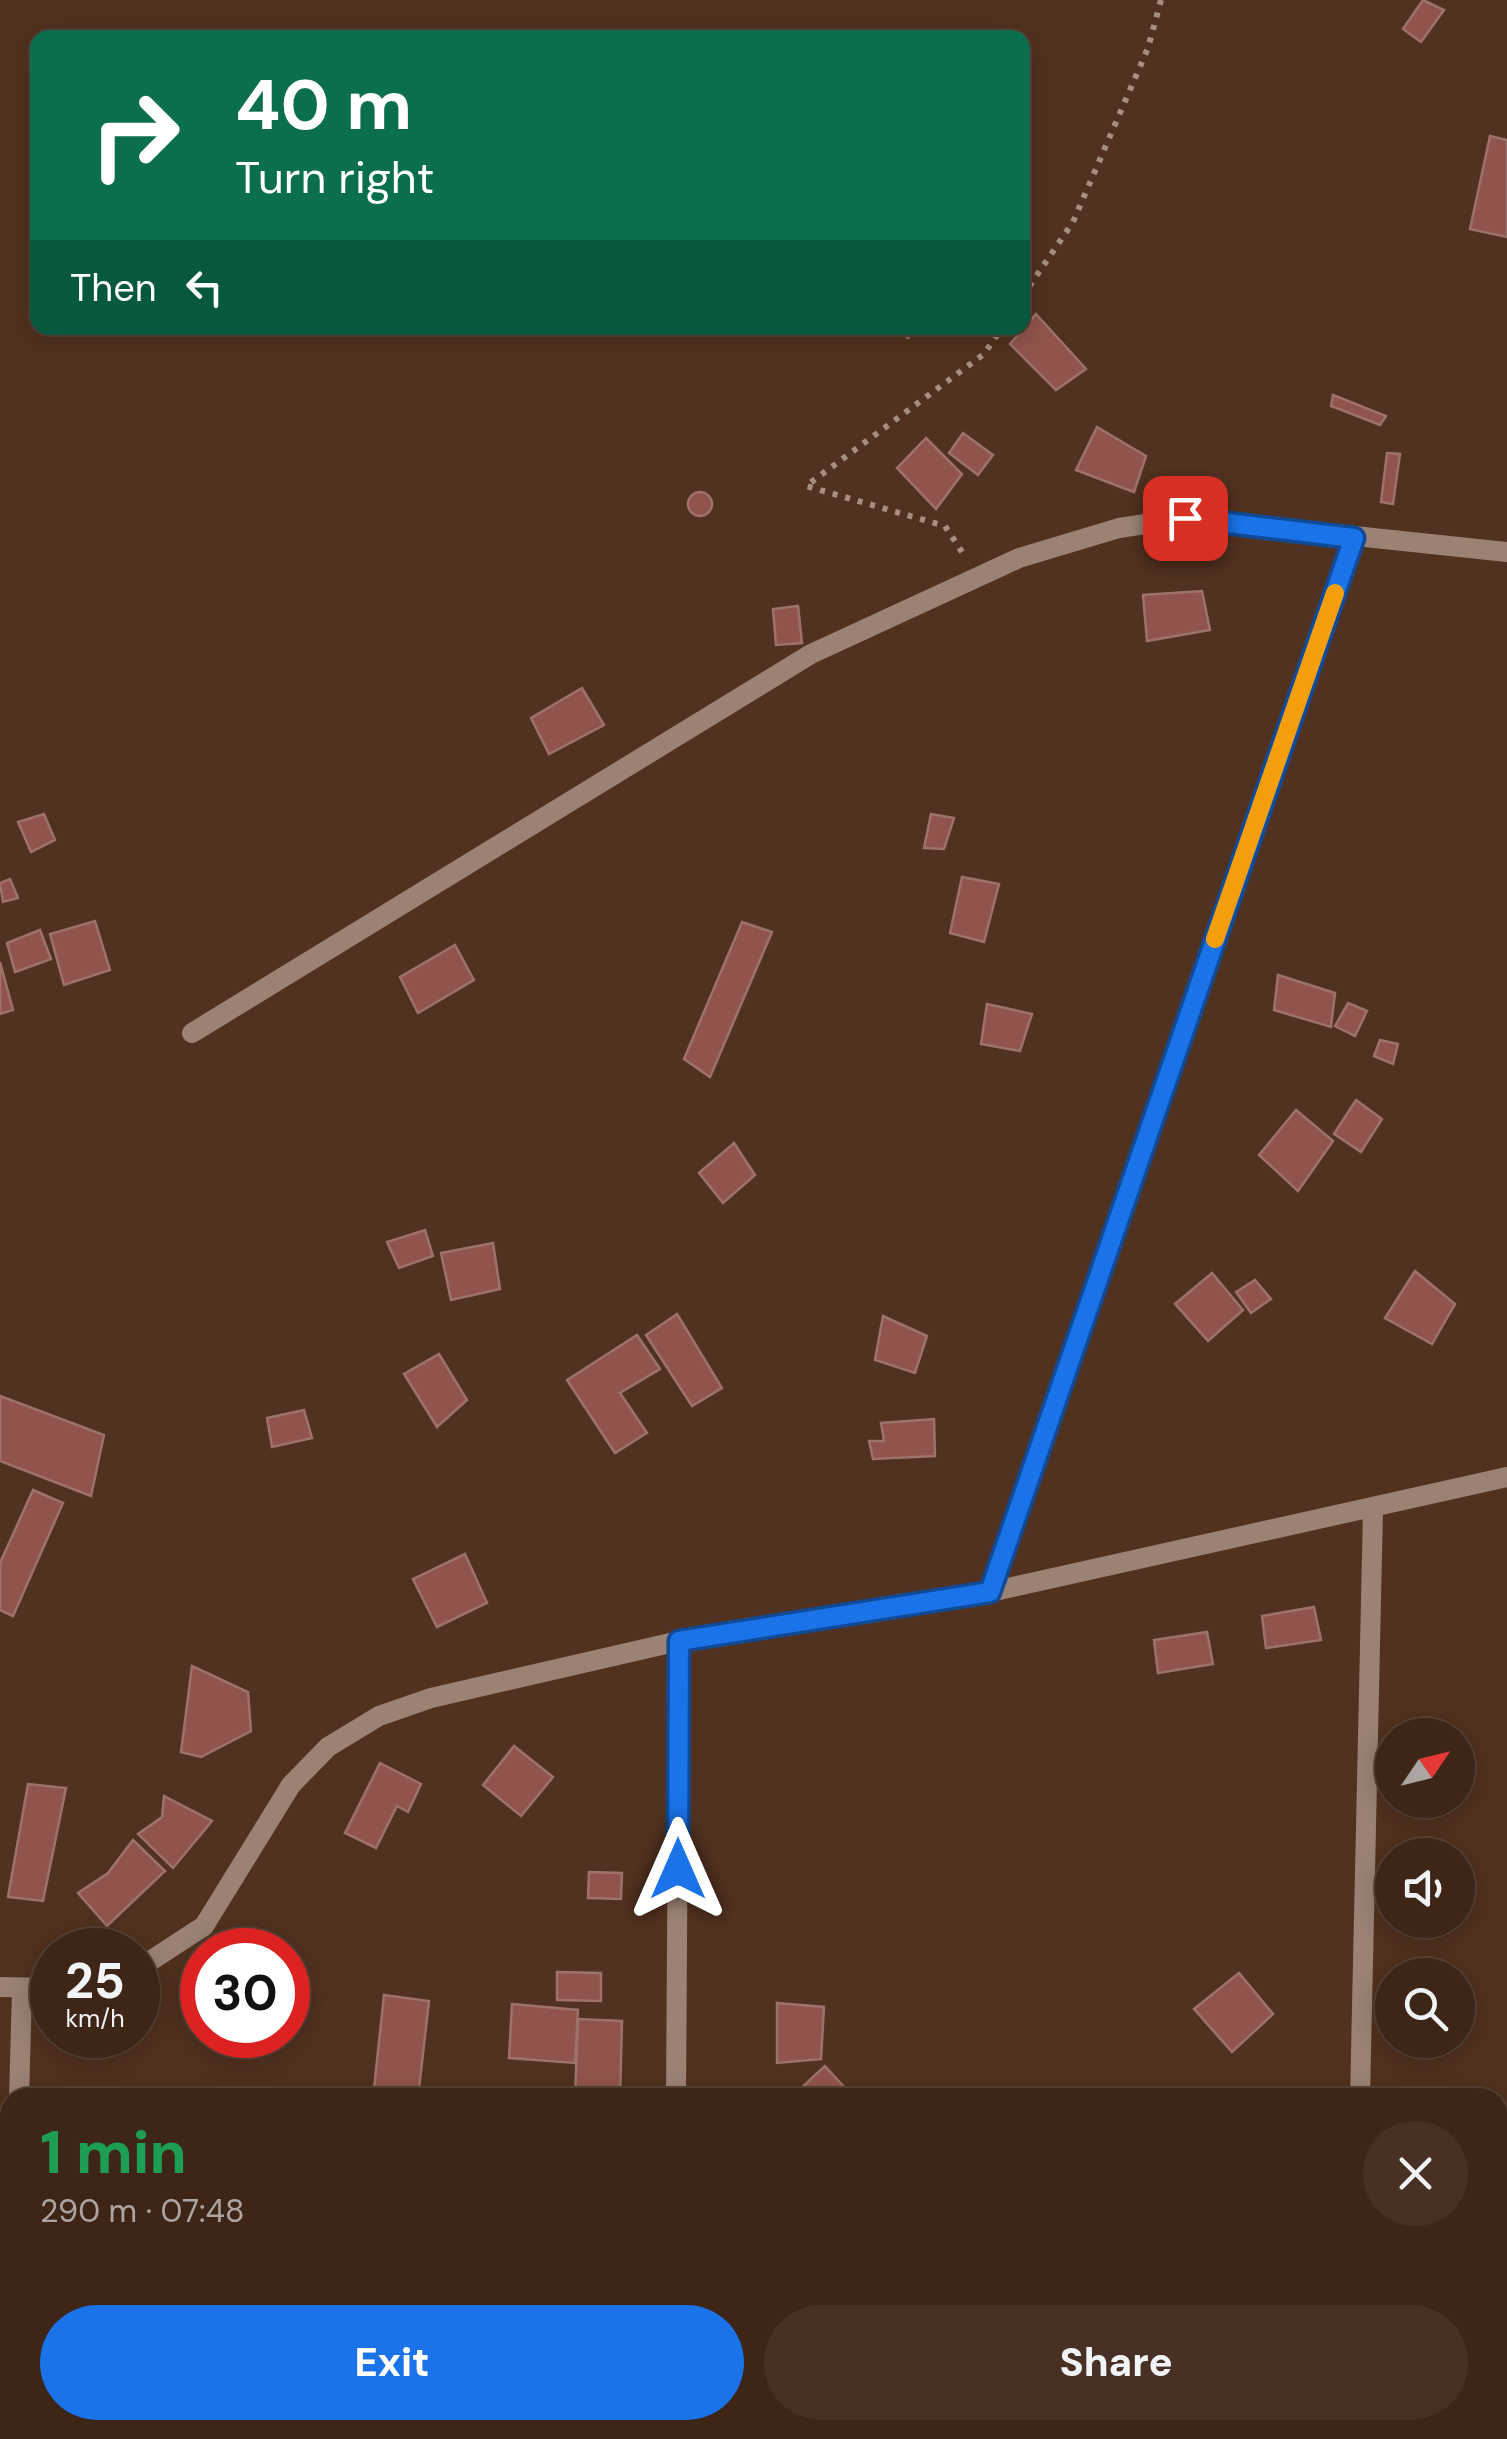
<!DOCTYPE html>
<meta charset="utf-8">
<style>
body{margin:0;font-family:"DM Sans",sans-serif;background:#483124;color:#f1f3f6;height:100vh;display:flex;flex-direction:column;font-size:38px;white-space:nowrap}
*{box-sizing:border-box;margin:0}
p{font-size:32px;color:#ada5a1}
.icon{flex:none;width:55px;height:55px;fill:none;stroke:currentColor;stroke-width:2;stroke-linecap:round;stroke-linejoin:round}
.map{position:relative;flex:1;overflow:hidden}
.details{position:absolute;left:0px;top:2088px;width:1508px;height:352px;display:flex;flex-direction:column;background:#3d2517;border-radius:30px 30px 0 0;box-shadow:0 5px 25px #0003,0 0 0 2px #564236}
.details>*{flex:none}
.top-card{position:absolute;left:30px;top:30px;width:1000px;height:305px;border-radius:20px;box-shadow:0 5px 25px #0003,0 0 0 2px #564236;background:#0b6e4f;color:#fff;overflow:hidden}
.needle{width:65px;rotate:55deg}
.controls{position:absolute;left:1375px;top:1718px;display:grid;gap:20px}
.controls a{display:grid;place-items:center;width:100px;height:100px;border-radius:50%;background:#3d2517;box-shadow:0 5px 25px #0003,0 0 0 2px #564236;font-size:50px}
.speed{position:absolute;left:30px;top:1928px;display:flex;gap:20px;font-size:50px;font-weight:700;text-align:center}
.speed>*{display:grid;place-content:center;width:130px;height:130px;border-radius:50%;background:#3d2517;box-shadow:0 5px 25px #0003,0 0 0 2px #564236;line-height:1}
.speed small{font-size:25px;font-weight:400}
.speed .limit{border:15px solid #d22;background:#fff;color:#111}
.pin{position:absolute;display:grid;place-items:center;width:85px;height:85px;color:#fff;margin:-42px;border-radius:20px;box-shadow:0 5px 15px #0006}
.me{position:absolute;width:110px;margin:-55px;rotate:0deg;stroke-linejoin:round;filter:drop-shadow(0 0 8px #0008)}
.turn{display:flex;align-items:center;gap:35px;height:210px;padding:0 40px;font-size:45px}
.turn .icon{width:130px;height:130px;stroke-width:2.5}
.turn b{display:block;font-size:70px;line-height:85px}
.then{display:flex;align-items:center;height:95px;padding:0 40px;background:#0003;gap:20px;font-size:38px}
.round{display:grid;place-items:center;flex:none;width:105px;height:105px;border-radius:52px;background:#483124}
.summary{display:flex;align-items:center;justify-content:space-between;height:170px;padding:0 40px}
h1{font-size:60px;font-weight:800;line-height:75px;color:#1e9e55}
.action{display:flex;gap:20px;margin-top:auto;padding:20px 40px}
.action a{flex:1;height:115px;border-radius:60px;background:#1a73e8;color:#fff;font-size:40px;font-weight:800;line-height:115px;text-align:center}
.action a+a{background:#483124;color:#f1f3f6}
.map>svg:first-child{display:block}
.building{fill:#90544c;stroke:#9d726b;stroke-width:2.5}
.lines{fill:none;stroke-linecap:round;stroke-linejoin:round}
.path{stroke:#a68e80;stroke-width:6;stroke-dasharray:5 8;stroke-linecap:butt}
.street{stroke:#9b8275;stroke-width:20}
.route-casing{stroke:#114b97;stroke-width:25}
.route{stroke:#1a73e8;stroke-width:18}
.slow{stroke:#f59e0b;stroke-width:18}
</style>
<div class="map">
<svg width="1507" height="2439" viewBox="0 0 1507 2439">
<rect width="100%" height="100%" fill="#51311f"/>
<g class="building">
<path d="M1423,0L1444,10L1421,42L1403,29Z"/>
<path d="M1490,136L1507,140V237L1470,229Z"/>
<path d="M1036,314L1086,369L1056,390L1010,344Z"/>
<path d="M895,328H916L908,338Z"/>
<path d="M1333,395L1386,416L1380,425L1331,406Z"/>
<path d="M1097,427L1146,456L1134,492L1076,470Z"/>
<path d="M963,433L993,455L978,475L949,453Z"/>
<path d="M926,438L962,474L936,509L897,468Z"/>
<path d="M1387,453L1400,454L1393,504L1381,502Z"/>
<circle cx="700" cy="504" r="12"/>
<path d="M1202,591L1210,630L1147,641L1143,595Z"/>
<path d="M798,606L802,643L776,645L773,609Z"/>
<path d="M582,688L604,725L549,754L531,718Z"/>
<path d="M44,814L55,840L31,852L18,822Z"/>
<path d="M931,814L954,818L944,849L924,848Z"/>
<path d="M962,877L999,884L984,942L950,933Z"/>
<path d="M10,879L18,898L3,902L0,883Z"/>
<path d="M95,921L110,970L64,985L50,934Z"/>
<path d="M742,922L772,932L710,1077L684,1059Z"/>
<path d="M40,930L51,959L15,972L7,943Z"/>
<path d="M455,945L474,980L418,1013L400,977Z"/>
<path d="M0,962L13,1010L0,1014Z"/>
<path d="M1278,975L1335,993L1331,1027L1274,1010Z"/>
<path d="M1348,1003L1367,1011L1355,1036L1335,1026Z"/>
<path d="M987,1004L1032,1014L1020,1051L981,1044Z"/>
<path d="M1380,1040L1398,1044L1393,1064L1374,1056Z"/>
<path d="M1356,1100L1382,1119L1361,1152L1334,1134Z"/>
<path d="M1296,1110L1333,1141L1298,1191L1259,1155Z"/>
<path d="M734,1143L755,1175L723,1203L699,1173Z"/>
<path d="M425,1230L433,1256L399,1268L387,1242Z"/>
<path d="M493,1243L500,1289L451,1300L441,1253Z"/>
<path d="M1415,1271L1455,1304L1432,1344L1385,1318Z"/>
<path d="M1212,1273L1243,1310L1208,1341L1175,1304Z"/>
<path d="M1255,1280L1271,1299L1251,1313L1236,1292Z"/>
<path d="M677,1314L722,1388L692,1406L646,1335Z"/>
<path d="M883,1316L927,1336L915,1373L875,1360Z"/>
<path d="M637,1335L660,1369L620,1393L647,1433L615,1453L567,1380Z"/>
<path d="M439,1354L467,1400L437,1427L404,1374Z"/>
<path d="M0,1396L104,1435L91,1496L0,1461Z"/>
<path d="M304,1410L312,1438L272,1447L267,1418Z"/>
<path d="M934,1419L935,1456L873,1459L869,1441H884L881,1423Z"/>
<path d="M33,1490L63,1503L13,1616L0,1610V1563Z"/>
<path d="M465,1554L487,1603L437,1627L413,1579Z"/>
<path d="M1314,1607L1321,1640L1266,1648L1262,1616Z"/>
<path d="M1207,1632L1213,1664L1158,1673L1154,1640Z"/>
<path d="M192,1666L248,1692L251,1731L201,1757L181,1752Z"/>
<path d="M514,1746L553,1777L521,1816L483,1785Z"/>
<path d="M380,1763L421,1784L408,1812L397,1806L376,1848L345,1833Z"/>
<path d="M28,1784L66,1788L43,1901L8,1897Z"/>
<path d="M164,1796L212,1821L173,1868L138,1834L162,1817Z"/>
<path d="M133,1840L165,1871L107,1926L78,1893L108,1873Z"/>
<path d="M589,1872L622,1873L621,1899L588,1898Z"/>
<path d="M557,1972L601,1973V2001L557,2000Z"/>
<path d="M1239,1973L1273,2014L1232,2052L1194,2009Z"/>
<path d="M384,1995L429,2001L418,2098H373Z"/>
<path d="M777,2003L824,2007L821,2059L777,2063Z"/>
<path d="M512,2004L578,2010L575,2063L509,2058Z"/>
<path d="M578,2019L622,2021L620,2098H575Z"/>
<path d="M825,2066L854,2098H791L814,2076Z"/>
<path d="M1507,2317V2360L1498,2350V2325Z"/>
<path d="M31,2430H98V2439H32Z"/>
</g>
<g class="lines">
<g class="path">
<path d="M1022,297L1073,222L1148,48L1161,0"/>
<path d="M962,552L945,526L806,486L984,354L1002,328"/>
</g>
<g class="street">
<path d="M192,1033L811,654L1019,558L1119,528L1185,518L1507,552"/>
<path d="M990,1592L1354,538"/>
<path d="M138,1969L204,1926L291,1785L328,1747L379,1716L431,1698L679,1641L990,1592L1507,1477"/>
<path d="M0,1987L52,1988"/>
<path d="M19,2098L22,1990"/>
<path d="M676,2098L679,1641"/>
<path d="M1360,2098L1373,1510"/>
<path d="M12,2439V2430"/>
<path d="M674,2439V2430"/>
<path d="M1354,2439V2430"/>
</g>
</g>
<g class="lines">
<g class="route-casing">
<path id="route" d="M678,1869L679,1641L990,1592L1354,538L1185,518"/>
</g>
<use href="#route" class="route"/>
<path class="slow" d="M1215,939L1335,593"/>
</g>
</svg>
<div class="controls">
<a><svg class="needle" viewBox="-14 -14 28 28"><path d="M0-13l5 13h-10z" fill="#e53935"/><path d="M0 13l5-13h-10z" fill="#ada5a1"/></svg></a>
<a><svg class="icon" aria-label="sound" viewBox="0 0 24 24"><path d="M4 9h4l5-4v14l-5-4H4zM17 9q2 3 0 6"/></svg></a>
<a><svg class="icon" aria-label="search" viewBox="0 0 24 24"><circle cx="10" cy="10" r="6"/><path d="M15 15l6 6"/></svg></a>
</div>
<div class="speed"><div>25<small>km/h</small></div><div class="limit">30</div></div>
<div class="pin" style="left:1185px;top:518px;background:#d93025"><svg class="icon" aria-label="arrive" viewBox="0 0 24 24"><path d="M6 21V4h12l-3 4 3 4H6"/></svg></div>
<svg class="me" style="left:678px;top:1869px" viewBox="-20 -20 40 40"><path d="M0-17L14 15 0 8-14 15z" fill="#1a73e8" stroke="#fff" stroke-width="4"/></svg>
<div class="top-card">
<div class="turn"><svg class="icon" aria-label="right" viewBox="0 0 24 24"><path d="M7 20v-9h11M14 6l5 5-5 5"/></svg><div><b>40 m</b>Turn right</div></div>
<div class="then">Then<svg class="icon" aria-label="left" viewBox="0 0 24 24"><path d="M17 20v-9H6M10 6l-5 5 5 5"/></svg></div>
</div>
<section class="details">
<div class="summary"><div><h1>1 min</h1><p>290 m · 07:48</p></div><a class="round"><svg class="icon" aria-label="close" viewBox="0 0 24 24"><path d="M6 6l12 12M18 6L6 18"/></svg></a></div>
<div class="action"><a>Exit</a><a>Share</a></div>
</section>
</div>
